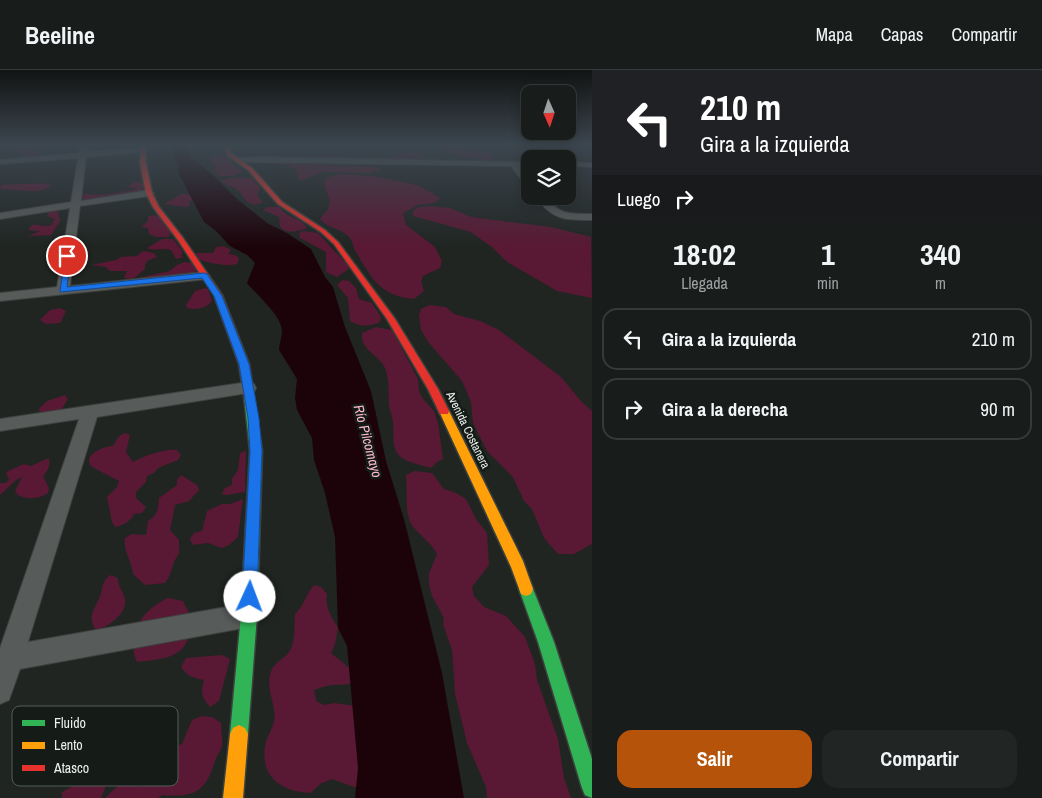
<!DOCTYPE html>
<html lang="es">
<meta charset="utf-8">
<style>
body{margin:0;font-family:"Archivo Narrow",sans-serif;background:#212523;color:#f1f3f6;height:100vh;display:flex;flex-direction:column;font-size:19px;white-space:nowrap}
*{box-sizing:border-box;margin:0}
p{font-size:16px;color:#9fa1a2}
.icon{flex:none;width:28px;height:28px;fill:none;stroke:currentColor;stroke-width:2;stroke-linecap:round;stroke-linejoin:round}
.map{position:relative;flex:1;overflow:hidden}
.sheet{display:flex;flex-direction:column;background:#181c1a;width:450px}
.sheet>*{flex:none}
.hud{background:#202124;color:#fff;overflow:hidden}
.needle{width:32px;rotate:177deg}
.tools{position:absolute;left:521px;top:15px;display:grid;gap:10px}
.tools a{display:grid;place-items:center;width:55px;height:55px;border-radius:10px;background:#181c1a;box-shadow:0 2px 12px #0003,0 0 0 1px #363a39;font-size:25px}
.pin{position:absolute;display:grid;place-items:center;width:42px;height:42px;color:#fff;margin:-21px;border:2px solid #fff;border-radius:50%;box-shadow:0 1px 5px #0007}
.me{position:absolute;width:55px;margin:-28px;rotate:2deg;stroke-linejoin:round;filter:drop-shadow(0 0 4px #0008)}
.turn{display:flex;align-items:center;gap:18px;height:105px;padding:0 25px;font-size:22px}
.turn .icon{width:65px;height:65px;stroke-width:2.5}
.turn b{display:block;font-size:35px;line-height:42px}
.then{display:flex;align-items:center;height:48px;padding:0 25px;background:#0003;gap:10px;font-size:19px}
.eta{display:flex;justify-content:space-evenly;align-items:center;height:85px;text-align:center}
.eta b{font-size:30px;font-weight:700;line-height:35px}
.cta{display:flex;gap:10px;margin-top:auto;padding:10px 25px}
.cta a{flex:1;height:58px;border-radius:15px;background:#b45309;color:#fff;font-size:20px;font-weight:700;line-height:58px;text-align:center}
.cta a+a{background:#212523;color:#f1f3f6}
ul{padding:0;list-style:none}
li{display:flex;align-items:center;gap:15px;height:62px;margin:0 10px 8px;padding:0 15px;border:2px solid #363a39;border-radius:15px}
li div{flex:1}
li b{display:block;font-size:19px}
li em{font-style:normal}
header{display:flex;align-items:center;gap:30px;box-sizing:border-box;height:70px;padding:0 25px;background:#181c1a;border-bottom:1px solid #363a39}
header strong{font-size:24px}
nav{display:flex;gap:28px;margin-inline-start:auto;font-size:18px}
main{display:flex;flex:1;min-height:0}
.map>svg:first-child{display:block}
.green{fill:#591833}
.water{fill:#1c030a}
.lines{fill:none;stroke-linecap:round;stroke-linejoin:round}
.street-casing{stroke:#3d413e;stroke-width:2}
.fast-casing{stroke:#3d413e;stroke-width:3}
.slow-casing{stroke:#3d413e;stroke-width:3}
.jam-casing{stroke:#3d413e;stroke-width:3}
.street{fill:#575b59;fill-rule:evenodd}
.fast{fill:#30b455;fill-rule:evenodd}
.slow{fill:#ff9f0a;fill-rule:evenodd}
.jam{fill:#e5322d;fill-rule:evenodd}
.route{fill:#1a73e8;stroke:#114b97}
.labels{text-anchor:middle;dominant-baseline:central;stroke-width:5;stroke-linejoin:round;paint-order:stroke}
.street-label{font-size:12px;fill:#ebf0ed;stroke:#151c18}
.water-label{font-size:14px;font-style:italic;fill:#feb8cd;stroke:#151c18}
.key{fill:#151c18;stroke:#555c58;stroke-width:1}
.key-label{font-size:14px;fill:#ebf0ed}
</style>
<header>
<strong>Beeline</strong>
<nav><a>Mapa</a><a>Capas</a><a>Compartir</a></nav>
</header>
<main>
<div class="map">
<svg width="592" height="728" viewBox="0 0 592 728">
<rect width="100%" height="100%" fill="#202522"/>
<g class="green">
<path d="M20,75H36L34,77L36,79L32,80L42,84L22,88L23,84L7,78Z"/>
<path d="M440,75H456L463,80L483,81L489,83L494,89C484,92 444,84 437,77Z"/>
<path d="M412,81L422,83L423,91L318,93L321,95L374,97L381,100L370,103L322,102L301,111L298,108L297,100L289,96L273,93C291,80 361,89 386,88C395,88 403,83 412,81Z"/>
<path d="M213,85H225L231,90V93L243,102L233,106H219L215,102L216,96L209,89Z"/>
<path d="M341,104L379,107L420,116L440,128L435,133L418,135L403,143L406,155L435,177L442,191L440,198L423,206L421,212L424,221L414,229C380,226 372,209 356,182C353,178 353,172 350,168C343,158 327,159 320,149L328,139L330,132L324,113L326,108Z"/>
<path d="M231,108H252L260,118L257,125L263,132C245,140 246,125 236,119C231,116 226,115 221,111Z"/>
<path d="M134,112H140L143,115L142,122L94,129H81V126L86,124L102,125L134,120L135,118L127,117Z"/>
<path d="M45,113L51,116C37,126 16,118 0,119L2,115Z"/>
<path d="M183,123L196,128V130L189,131L190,136L184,137L164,134Z"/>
<path d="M428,136L450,138L471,147L551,157L591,167L592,228L557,221L507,192L493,178L471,162L413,146V142L416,138Z"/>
<path d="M267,137H280C286,149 302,147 307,158C300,161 284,165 280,156C279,153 280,150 279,147L263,140Z"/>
<path d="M52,140L58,141L60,151L51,165L29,166L40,161L28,160L32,155C42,153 49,162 55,149L47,146L49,142Z"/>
<path d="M158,145L171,163L168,167H156L149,164L148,158L141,157L148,151V146Z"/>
<path d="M304,161L318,163L350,198L337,207L326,202V182L300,168L299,165L300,162Z"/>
<path d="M162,169H173L183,182L181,186L184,187L176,189L171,180C163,177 154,182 147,178Z"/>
<path d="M224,176L231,180L228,184L235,185L239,188L237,194C226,197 210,193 199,190L196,183H213L216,177Z"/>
<path d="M143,181L154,183L157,187L147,191L145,195V199C137,205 135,211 124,208L127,201H110L106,197L91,195L116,190L121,187L137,186Z"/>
<path d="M184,192L192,193L196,200L193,204L141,209L142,207L170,201L177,195Z"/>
<path d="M342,210L349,211L356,218L359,229L372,233L381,247L380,252C369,257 360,257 350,251L348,228L337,215Z"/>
<path d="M205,218L208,219L212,231C206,239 195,240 187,238L186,235L195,221Z"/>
<path d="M429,235L446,237L454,244L480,251L499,260L561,307L581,331L592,341V474L574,484H558L544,468L532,439L524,431L513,407L487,381L473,353L471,332L462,311L429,273L421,260L419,245L421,239Z"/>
<path d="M60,238L66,241L60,253L46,254L40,250L50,240Z"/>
<path d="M376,257L392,260L418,309L419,321L423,329L434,341L438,353L443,389L437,392L431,398C420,394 404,393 397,383C392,374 394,363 393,353C393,346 389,340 389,334C388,322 390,308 384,296C377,284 360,279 362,263Z"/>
<path d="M65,325L68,329L60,342L40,344L39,339L47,331Z"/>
<path d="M125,363L130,365L126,382L133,392C143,386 167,378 177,380L181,385L178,390L158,398L154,403L147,406L146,412L136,422V428L146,437L142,443L134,444C130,452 124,455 115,457L112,452L107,427L117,417L119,411C114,408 93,398 91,396C82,384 106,376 113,376L119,366Z"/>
<path d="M246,381L245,422L226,425L222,424L225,418L232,415V409L238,400L240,383Z"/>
<path d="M46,389H49C51,395 47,402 43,406L49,418L48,423C39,429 27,430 18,425L15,421L22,407L16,410L0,425V413H6L9,410L6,402L24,394L31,396Z"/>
<path d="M415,401L432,403L444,419L456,423L466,429L476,449L487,463L489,495L472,517L474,526L484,537L506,546L525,567L535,594L537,610L558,669L564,708L571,728H487L486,717L467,673L455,624L452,580L443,554L444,548L432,526L429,515V503L437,484C430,472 423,468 414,458C403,445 408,422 406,405Z"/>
<path d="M181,405L197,415L199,420L189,431L175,435L170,460L179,470V484C171,493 173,503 165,513L145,515L133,504C132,491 123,482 125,468L132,464L146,465L148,451C158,445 158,439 159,428L177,415V410Z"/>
<path d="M243,429L238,467L229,475L222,478L208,473L193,475L190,469L194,463L202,461L207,441L222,434H230Z"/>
<path d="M110,505L118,508C118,518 124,522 125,530C127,544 108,556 97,561C87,549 93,541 99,529C104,518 100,514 110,505Z"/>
<path d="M314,515L321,517L327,524C325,538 331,546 338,558L335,574L331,583L359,606C351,616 347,614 334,615C328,615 320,618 314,620L316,631L324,635L334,633L377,639L376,715L354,717L332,709L320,714L311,723C283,722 260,708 265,676C266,667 273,659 274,651C277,637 266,620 270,605C273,592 282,591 289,582C296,573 294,555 295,544C304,536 306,524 314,515Z"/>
<path d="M168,528L183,531C185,536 188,540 190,545C192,550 191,556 190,561C186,589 161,589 137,592C125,564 143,539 168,528Z"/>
<path d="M222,585L230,589L219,631L210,637C202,628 200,621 204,610C193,608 187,606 181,597L186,588Z"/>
<path d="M202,646L212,647L221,653C221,660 223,669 222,676C221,681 216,686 215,691C206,720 197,728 162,725L158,728H105L123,711L134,708L140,717C143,715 148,714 150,711C164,697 157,679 182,674L192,650Z"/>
<path d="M120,653L128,657L131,668L111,686V704L101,728H62V722L73,716L84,706L92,679L111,659Z"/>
</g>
<path class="water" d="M173,75H186L191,87L214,106L237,129L267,153L287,163L311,179L325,207L333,217L345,257L371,321L386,391L404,449L442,603L464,728H355L358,698L347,576L338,558L335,467L325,423L314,390L312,368L297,340L295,328L297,309L279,280C279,274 282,267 282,261C282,246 256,224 247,213L255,193L247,185L230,176L216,161L204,152L178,102L179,96L174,88Z"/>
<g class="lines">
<g class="street-casing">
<g id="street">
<path d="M80,75H88L87,82L143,78L147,80L143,82L86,87L81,131L149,120L154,123L149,126L80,136L70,216L204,202L210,206L208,209L0,231V223L57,217L70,138L0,149V143L71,132L78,88L0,94V90L79,83Z"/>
<path d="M260,87L530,92V96H520L530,109V118L527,117L511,96L237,92L233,90L237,88Z"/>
<path d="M568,92L592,93V97L568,96Z"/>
<path d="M535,126H544C560,145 569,144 592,144V150C564,150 552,150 535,126Z"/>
<path d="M248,312L254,314L256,318L254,322L97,347L28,572L249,533L257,537L261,545L257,553L249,557L20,599L9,630L0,634V578L79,349L0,361V349Z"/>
</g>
</g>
<g class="fast-casing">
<g id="fast">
<path d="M249,322L254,326L262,381L257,545L248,664L245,670L239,673L233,670L230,664L241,545L250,381L244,326Z"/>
<path d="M526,512L531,514L554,572L592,689V728L585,725L582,718L538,572L519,519L521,514Z"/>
</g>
</g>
<g class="slow-casing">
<g id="slow">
<path d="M444,337L449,341L523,491L533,519L531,524L526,526L521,524L511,497L439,341Z"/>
<path d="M239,655L245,658L248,664L243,728H223L230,664L233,658Z"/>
</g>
</g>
<g class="jam-casing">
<g id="jam">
<path d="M141,75H145L146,93L152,123L159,137L183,168L222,225L249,294L254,326L253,329L249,330L244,326L239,294L214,225L178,170L153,137L146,123L140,93Z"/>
<path d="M224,75H228L231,83L252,98L282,132L325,160L338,172L395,249L438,319L449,341L448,344H440L428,319L387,249L334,174L321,162L278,134L248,100L227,85Z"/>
</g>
</g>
<use href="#street" class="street"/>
<use href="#fast" class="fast"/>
<use href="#slow" class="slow"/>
<use href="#jam" class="jam"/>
</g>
<linearGradient id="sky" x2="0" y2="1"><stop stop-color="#121413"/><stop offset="0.42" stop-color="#3c464f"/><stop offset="1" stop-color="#3c464f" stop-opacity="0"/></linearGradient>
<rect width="592" height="177" fill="url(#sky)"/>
<path class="route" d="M65,184L71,186L67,217L204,203L207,204L222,226L249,294L259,348L262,381L257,527L255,532L250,535L244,532L242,527L250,381L248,348L239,294L214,226L202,208L60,222Z"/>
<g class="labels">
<g class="street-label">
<text transform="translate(468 360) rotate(64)">Avenida Costanera</text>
</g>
<g class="water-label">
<text transform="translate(368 371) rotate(75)">Río Pilcomayo</text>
</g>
</g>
<rect x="12" y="636" width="166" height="80" rx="8" class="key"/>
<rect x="22" y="650" width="23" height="6" fill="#30b455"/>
<rect x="22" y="672" width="23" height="7" fill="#ff9f0a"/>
<rect x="22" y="695" width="23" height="6" fill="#e5322d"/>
<g class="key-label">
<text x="54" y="658">Fluido</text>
<text x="54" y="680">Lento</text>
<text x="54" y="703">Atasco</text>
</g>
</svg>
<div class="tools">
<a><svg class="needle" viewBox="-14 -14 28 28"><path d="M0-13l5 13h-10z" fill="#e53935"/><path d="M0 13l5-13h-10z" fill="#9fa1a2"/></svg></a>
<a><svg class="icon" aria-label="layers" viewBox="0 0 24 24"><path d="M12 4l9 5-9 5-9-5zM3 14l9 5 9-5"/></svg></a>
</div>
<div class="pin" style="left:67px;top:186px;background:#d93025"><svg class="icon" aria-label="arrive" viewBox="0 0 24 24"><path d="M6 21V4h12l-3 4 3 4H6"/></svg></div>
<svg class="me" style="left:250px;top:527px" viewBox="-20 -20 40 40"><circle r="19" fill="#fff"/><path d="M0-13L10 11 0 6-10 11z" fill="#1a73e8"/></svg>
</div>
<section class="sheet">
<div class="hud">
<div class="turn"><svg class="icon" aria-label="left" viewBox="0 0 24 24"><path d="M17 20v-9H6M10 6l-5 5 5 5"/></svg><div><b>210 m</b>Gira a la izquierda</div></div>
<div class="then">Luego<svg class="icon" aria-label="right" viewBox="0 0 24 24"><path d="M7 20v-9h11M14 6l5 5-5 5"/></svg></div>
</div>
<div class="eta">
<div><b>18:02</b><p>Llegada</p></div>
<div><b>1</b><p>min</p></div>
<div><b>340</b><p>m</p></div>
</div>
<ul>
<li><svg class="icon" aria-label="left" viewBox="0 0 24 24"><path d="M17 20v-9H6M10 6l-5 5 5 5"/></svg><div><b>Gira a la izquierda</b></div><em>210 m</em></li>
<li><svg class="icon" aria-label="right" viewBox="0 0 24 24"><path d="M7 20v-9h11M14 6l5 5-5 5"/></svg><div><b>Gira a la derecha</b></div><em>90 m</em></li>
</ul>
<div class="cta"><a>Salir</a><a>Compartir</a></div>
</section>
</main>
